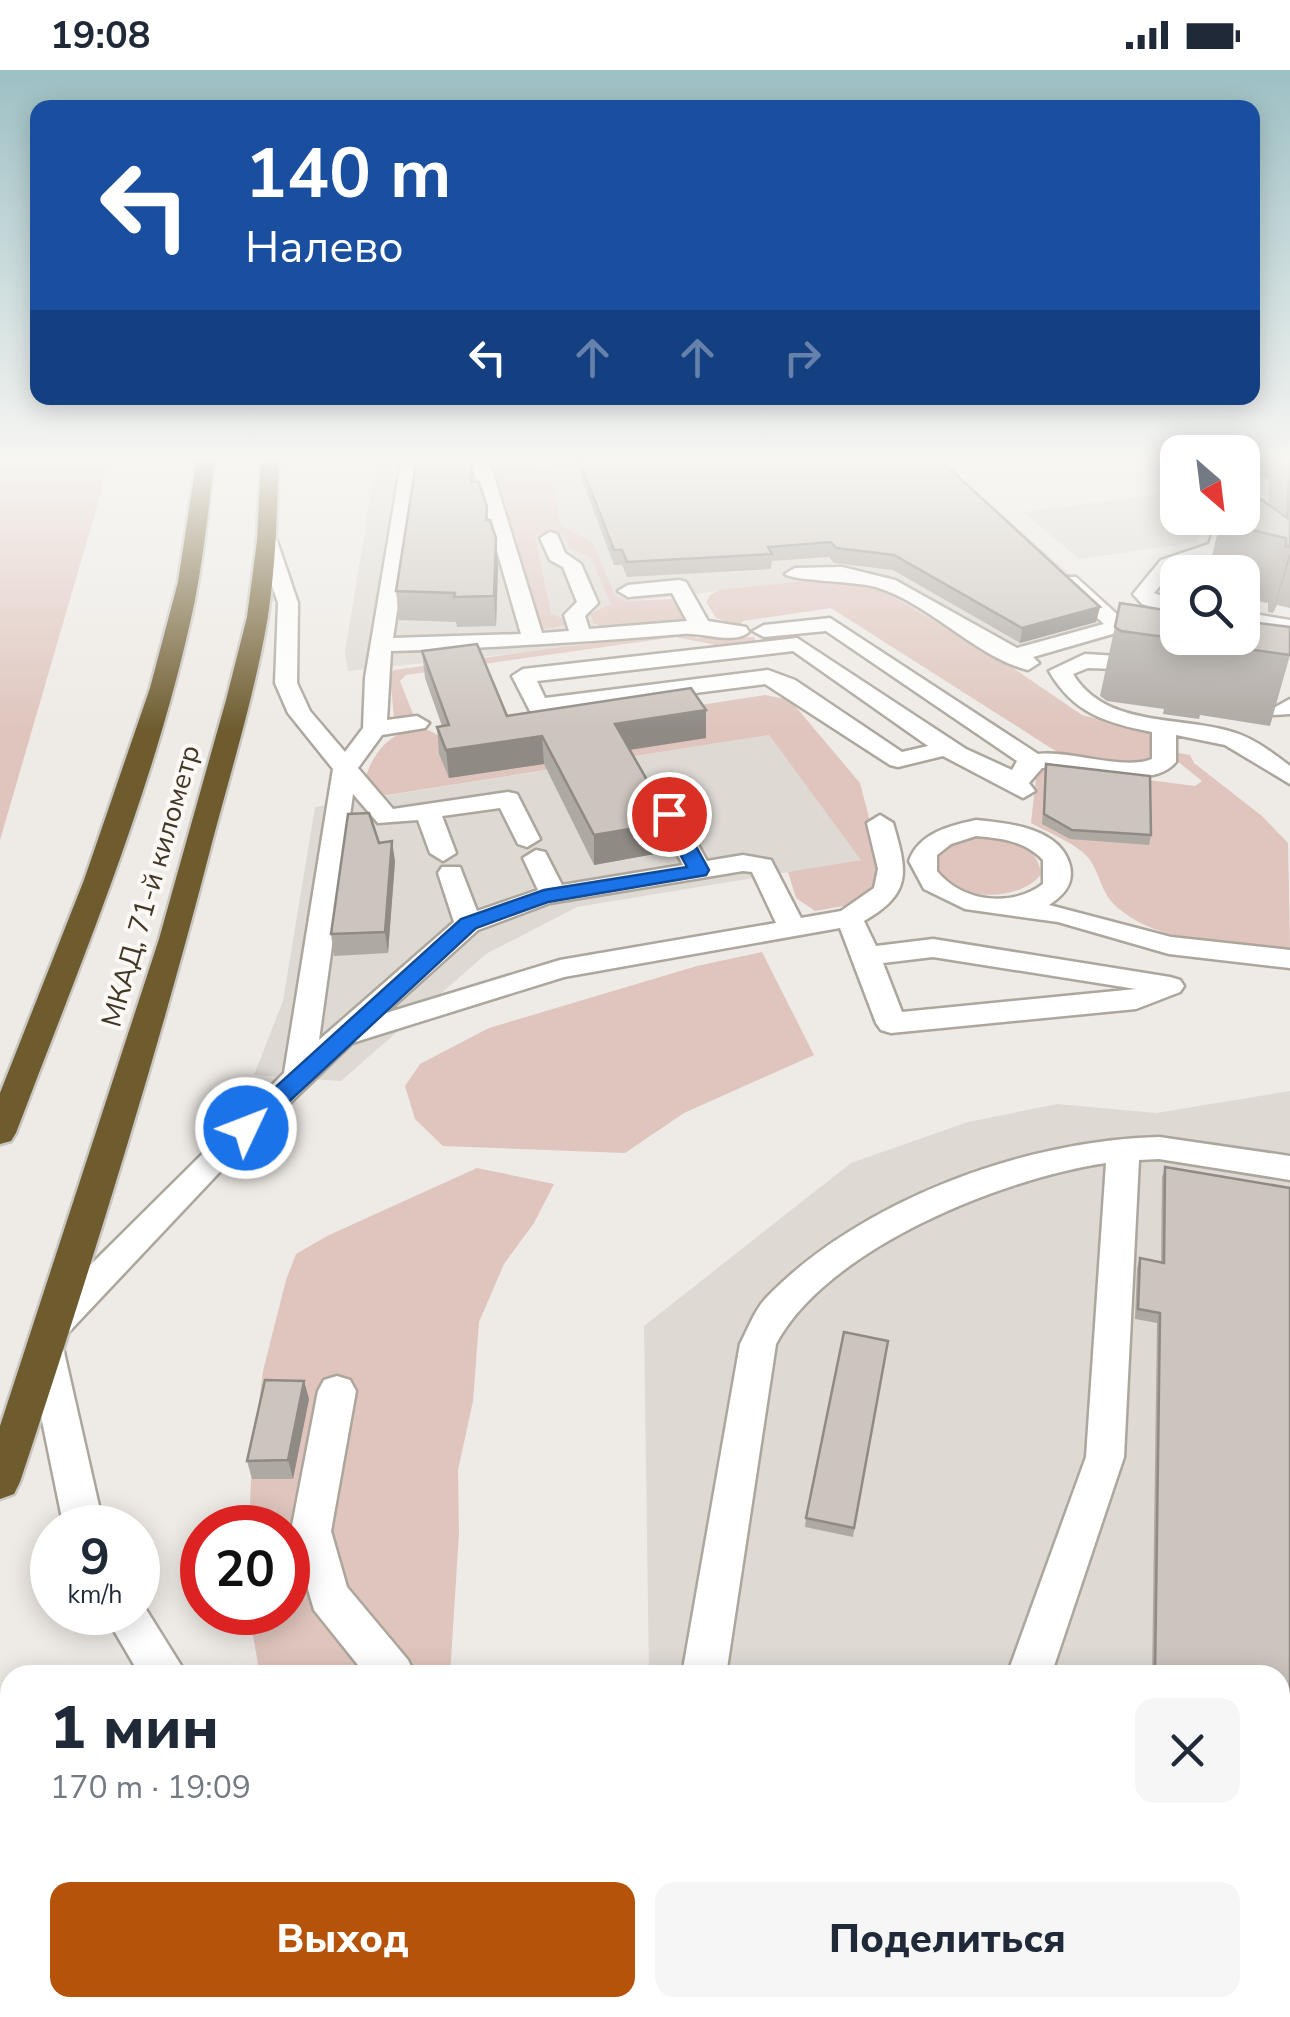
<!DOCTYPE html>
<html lang="ru">
<meta charset="utf-8">
<style>
body{margin:0;font-family:"Nunito Sans",sans-serif;background:#f6f6f7;color:#1f2937;height:100vh;display:flex;flex-direction:column;font-size:38px;white-space:nowrap}
*{box-sizing:border-box;margin:0}
p{font-size:32px;color:#747a83}
.icon{flex:none;width:55px;height:55px;fill:none;stroke:currentColor;stroke-width:2;stroke-linecap:round;stroke-linejoin:round}
.map{position:relative;flex:1;overflow:hidden}
.panel{position:absolute;left:0px;top:1595px;width:1290px;height:352px;display:flex;flex-direction:column;background:#fff;border-radius:30px 30px 0 0;box-shadow:0 5px 25px #0003}
.panel>*{flex:none}
.hud{position:absolute;left:30px;top:30px;width:1230px;height:305px;border-radius:20px;box-shadow:0 5px 25px #0003;background:#1a4fa0;color:#fff;overflow:hidden}
.needle{width:65px;rotate:152deg}
.controls{position:absolute;left:1160px;top:365px;display:grid;gap:20px}
.controls a{display:grid;place-items:center;width:100px;height:100px;border-radius:20px;background:#fff;box-shadow:0 5px 25px #0003;font-size:50px}
.speed{position:absolute;left:30px;top:1435px;display:flex;gap:20px;font-size:50px;font-weight:700;text-align:center}
.speed>*{display:grid;place-content:center;width:130px;height:130px;border-radius:50%;background:#fff;box-shadow:0 5px 25px #0003;line-height:1}
.speed small{font-size:25px;font-weight:400}
.speed .limit{border:15px solid #d22;background:#fff;color:#111}
.pin{position:absolute;display:grid;place-items:center;width:85px;height:85px;color:#fff;margin:-42px;border:5px solid #fff;border-radius:50%;box-shadow:0 2px 10px #0007}
.me{position:absolute;width:110px;margin:-55px;rotate:47deg;stroke-linejoin:round;filter:drop-shadow(0 0 8px #0008)}
.turn{display:flex;align-items:center;gap:35px;height:210px;padding:0 50px;font-size:45px}
.turn .icon{width:130px;height:130px;stroke-width:2.5}
.turn b{display:block;font-size:70px;line-height:85px}
.lanes{display:flex;align-items:center;height:95px;padding:0 50px;background:#0003;justify-content:center;gap:50px;direction:ltr}
.lanes .off{opacity:.35}
.round{display:grid;place-items:center;flex:none;width:105px;height:105px;border-radius:20px;background:#f6f6f7}
.head{display:flex;align-items:center;justify-content:space-between;height:170px;padding:0 50px}
h1{font-size:60px;font-weight:800;line-height:75px}
.cta{display:flex;gap:20px;margin-top:auto;padding:20px 50px}
.cta a{flex:1;height:115px;border-radius:20px;background:#b45309;color:#fff;font-size:40px;font-weight:800;line-height:115px;text-align:center}
.cta a+a{background:#f6f6f7;color:#1f2937}
.status{display:flex;justify-content:space-between;align-items:center;height:70px;padding:0 50px;background:#fff;direction:ltr}
.status svg{height:28px;fill:currentColor}
.map>svg:first-child{display:block}
.built{fill:#ded9d3}
.green{fill:#dfc5be}
.lines{fill:none;stroke-linecap:round;stroke-linejoin:round}
.minor-casing{stroke:#aca69c;stroke-width:5}
.highway-casing{stroke:#cac7c2;stroke-width:5}
.minor{fill:#fff;fill-rule:evenodd}
.highway{fill:#6e5c2f;fill-rule:evenodd}
.wall{fill:#afa9a3}
.shaded-wall{fill:#8f8a84}
.building{fill:#ccc5bd;stroke:#8f8a84;stroke-width:2.5}
.route{fill:#1a73e8;stroke:#114b97;stroke-width:2.5}
.labels{text-anchor:middle;dominant-baseline:central;stroke-width:8;stroke-linejoin:round;paint-order:stroke}
.street-label{font-size:28px;fill:#413724;stroke:#fbf8f6}
</style>
<div class="status"><b>19:08</b><svg viewBox="0 0 49 12"><path d="M0 12V9h3v3zM5 12V6h3v6zM10 12V3h3v9zM15 12V0h3v12zM26 1h20v11H26zM47 4h2v5h-2z"/></svg></div>
<div class="map">
<svg width="1290" height="1947" viewBox="0 0 1290 1947">
<rect width="100%" height="100%" fill="#eeeae5"/>
<g class="built">
<path d="M377,387H938L1134,561L1010,596L885,522L863,514L823,509L633,531L590,544L600,570L558,579L348,601L345,582Z"/>
<path d="M1177,422L1178,448H1200L1197,472L1079,489L1023,442Z"/>
<path d="M769,665L862,790L577,837L486,884L341,1011L254,1005L283,931L315,737Z"/>
<path d="M1290,1021V1947H653V1938H1280V1605H649L644,1256L851,1093L968,1052L1057,1034L1156,1043Z"/>
</g>
<g class="green">
<path d="M0,387H108L100,426L0,770Z"/>
<path d="M489,387H535L549,400L561,455L593,473L615,526L627,531L672,529L686,548L678,553L606,558L594,554L590,544L611,534L591,488L569,478L564,465L550,461L535,465L551,544L565,549L566,555L546,559L539,556Z"/>
<path d="M823,509L863,514L885,522L1010,596L1082,645L1148,661L1153,664V691L1136,695L1065,687L831,538L743,551L739,556L716,548L706,532L710,525L720,520Z"/>
<path d="M665,563L699,568L754,567L756,572L716,575L675,567L406,605L400,611L415,649L394,648L390,604L394,600Z"/>
<path d="M765,625L790,630L860,713L878,782L881,802L876,820L855,834L815,841L796,828L788,802L861,790L769,665L362,729C363,696 386,657 423,659C434,660 441,670 451,673Z"/>
<path d="M1174,682L1190,685L1194,693L1262,746L1288,773L1290,878C1237,872 1167,876 1123,842C1100,825 1103,810 1090,790C1080,775 1047,762 1031,753L1037,699L1048,697L1195,716L1202,711L1171,686Z"/>
<path d="M974,766C1001,767 1038,772 1041,804C1019,835 939,833 936,787L943,776Z"/>
<path d="M762,882L814,985L684,1043L625,1083L443,1076L415,1049L405,1016L420,994L489,958L697,896Z"/>
<path d="M477,1098L554,1114L534,1153L504,1194L479,1252L473,1331L458,1400L459,1463L450,1605H260L249,1543L288,1542V1458H249L252,1388L263,1301L286,1210L296,1184L327,1166Z"/>
</g>
<g class="lines">
<g class="minor-casing">
<g id="minor">
<path d="M402,387H420L393,568L521,564L470,387H488L542,563L569,561L564,545L577,532L563,497L550,490L540,468L550,462L557,464L565,483L581,494L598,533L585,546L589,559L687,551L672,523L628,527L618,521L628,515L679,510L686,512L708,551L746,557L749,562C735,575 701,562 683,564C585,572 489,578 391,581L387,650L417,646L429,653L425,658L382,665L358,698L393,739L508,722L517,724L540,769L527,777L518,774L500,738L442,746L456,783L443,791L430,783L418,750L378,753L353,724L319,970L454,852L438,803L442,797H460L477,841L538,820L523,788L536,780L545,782L562,815L683,795L641,716L653,709L665,716L707,791L743,785L771,790L801,848L841,841L874,818L878,799L867,753L880,745L893,753C907,801 913,823 864,851L876,876L933,869L1170,907L1180,910L1184,916L1180,922L1136,939L891,963L881,960L876,953L840,858L564,907L352,973L230,1091L67,1264L54,1268L41,1264L36,1254L41,1244L284,1003L333,699L288,643L275,613L278,533L257,471L267,465L277,471L298,533L297,613L310,641L345,682L363,658L365,608ZM743,801L752,802L776,853L560,890L386,943L478,860L550,833ZM933,887L1136,919L902,942L883,893Z"/>
<path d="M1156,387H1178V395L1158,391Z"/>
<path d="M1218,448H1236L1225,481L1175,498L1154,523L1178,532V545L1142,534L1133,524L1161,490L1209,474Z"/>
<path d="M842,497L895,510L1017,578L1104,554L1062,515V507H1076L1130,556L1126,560L1033,587L1039,593L1028,600C976,587 929,533 876,517C855,511 793,511 785,504L795,498Z"/>
<path d="M1242,542L1290,550V562L1242,554Z"/>
<path d="M830,548L1038,684C1072,680 1123,701 1152,689V662C1106,653 1073,643 1049,601L1085,584L1153,588L1156,593L1153,598L1145,600L1088,598L1073,604C1106,659 1182,645 1236,663C1256,670 1273,683 1290,696V714L1225,675L1176,665V692C1149,724 1080,693 1042,698L1029,713L1035,721L1023,728L943,686L898,697L890,695L765,614L538,643L530,641L512,606L523,599L797,568L966,679L1012,700L1017,691L826,561L764,567L753,561L764,555ZM793,581L928,676L902,682L795,610L768,600L545,628L537,611Z"/>
<path d="M1290,629V644L1273,645L1270,640Z"/>
<path d="M976,750C1008,753 1061,758 1070,796C1074,814 1064,825 1049,835L1171,867L1290,880V898L1169,884L1058,852L965,839L924,819L909,791C919,763 949,756 976,750ZM976,766C1001,768 1025,771 1043,790V814C1011,838 962,832 937,801V785L951,774Z"/>
<path d="M1159,1067L1290,1086V1110L1159,1089L1139,1090L1124,1387L1051,1605H1007L1086,1387L1106,1093C1003,1108 827,1178 776,1274L726,1605H682L740,1274C748,1259 755,1239 767,1227C861,1130 1026,1070 1159,1067Z"/>
<path d="M46,1267L59,1272L64,1282L104,1458H64L28,1282L33,1272Z"/>
<path d="M337,1306L350,1310L356,1321L331,1461L347,1517L408,1590L415,1605H366L314,1540L291,1461L318,1321L324,1310Z"/>
<path d="M139,1528L187,1605H140L103,1542H138Z"/>
<path d="M0,1649L10,1653V1738L0,1734Z"/>
<path d="M17,1938H67L66,1947H16Z"/>
<path d="M308,1938H358L357,1947H307Z"/>
<path d="M607,1938H657L658,1947H608Z"/>
<path d="M684,1938H734L735,1947H685Z"/>
<path d="M975,1938H1025L1024,1947H974Z"/>
</g>
</g>
<g class="highway-casing">
<g id="highway">
<path d="M197,387H215C209,435 204,483 195,530C157,713 82,889 16,1063L11,1071L0,1074V1023L84,810L150,618L178,512Z"/>
<path d="M261,387H279C277,441 276,493 268,546C254,630 227,713 206,796C152,1003 87,1209 20,1412L14,1424L0,1429V1356L159,869L226,630L247,547L257,471Z"/>
</g>
</g>
<use href="#minor" class="minor"/>
<use href="#highway" class="highway"/>
</g>
<g class="wall">
<path d="M472,387L474,412L496,468L498,497L496,556L457,557L456,552L399,550L396,521Z"/>
<path d="M557,387H937L1100,537L1096,552L1020,573L893,500L834,493L829,487L772,491L771,499L627,507L622,495H614L574,389L558,390Z"/>
<path d="M1242,387H1290V538L1277,535L1273,543L1268,542V533L1242,528V502H1208L1220,453L1268,434L1269,409L1242,403Z"/>
<path d="M1120,533L1290,585L1270,656L1200,645L1199,649L1163,644L1164,639L1107,631L1100,626Z"/>
<path d="M422,581L507,646L706,640V668L630,680L671,752V781L594,795L544,694L449,708L439,684L437,657L442,656L425,608Z"/>
<path d="M1046,694L1151,765L1149,775L1070,769L1042,754Z"/>
<path d="M379,773L395,791L388,883L334,886L331,864Z"/>
<path d="M1165,1097L1290,1118V1947H1225L1188,1938H1280V1605H1152L1157,1253L1135,1249L1137,1198L1140,1188L1161,1192L1162,1107Z"/>
<path d="M888,1271L853,1467L805,1457L806,1448Z"/>
<path d="M304,1311L309,1329L293,1409H252L247,1391Z"/>
</g>
<g class="shaded-wall">
<path d="M496,468L498,497L496,556L494,526Z"/>
<path d="M1290,482V487L1273,543Z"/>
<path d="M1100,537L1096,552L1020,573L1022,558Z"/>
<path d="M706,640V668L615,682V654Z"/>
<path d="M542,666L544,694L449,708L446,680Z"/>
<path d="M671,752V781L594,795V765Z"/>
<path d="M392,771L395,791L388,883L385,862Z"/>
<path d="M304,1311L309,1329L293,1409L288,1390Z"/>
</g>
<g class="building">
<path d="M417,387H472L471,412H479L487,437L486,450H490L496,468L494,526L454,527L455,523L396,521Z"/>
<path d="M578,387H937L1100,537L1022,558L894,485L836,478L831,472L768,477L772,484L627,492L622,480H614Z"/>
<path d="M1290,389V477L1286,476V468L1220,453L1223,448H1242V428L1252,430L1255,425L1287,448Z"/>
<path d="M1120,533L1178,542V568H1242V551L1290,557V585L1218,575L1217,579L1180,573V569L1121,561L1115,557Z"/>
<path d="M477,574L507,646L691,618L706,640L615,654L671,752L594,765L542,666L446,680L437,657L449,655L422,581Z"/>
<path d="M1046,694L1150,706L1151,765L1072,760L1044,744Z"/>
<path d="M369,743L379,773L392,771L385,862L331,864L348,744Z"/>
<path d="M1165,1097L1290,1118V1947H1258L1222,1938H1280V1605H1155L1160,1243L1138,1239L1140,1188L1164,1193Z"/>
<path d="M844,1262L888,1271L854,1458L806,1448Z"/>
<path d="M265,1310L304,1311L288,1390L247,1391Z"/>
</g>
<linearGradient id="sky" x2="0" y2="1"><stop stop-color="#9dc0c4"/><stop offset="0.59" stop-color="#f7f6f3"/><stop offset="1" stop-color="#f7f6f3" stop-opacity="0"/></linearGradient>
<rect width="1290" height="660" fill="url(#sky)"/>
<path class="route" d="M669,739L678,744L709,800L706,805L548,832L476,858L254,1064H237L233,1058L237,1052L461,849L544,820L687,797L659,744Z"/>
<g class="labels">
<g class="street-label">
<text transform="translate(151 816) rotate(-74)">МКАД, 71-й километр</text>
</g>
</g>
</svg>
<div class="controls">
<a><svg class="needle" viewBox="-14 -14 28 28"><path d="M0-13l5 13h-10z" fill="#e53935"/><path d="M0 13l5-13h-10z" fill="#747a83"/></svg></a>
<a><svg class="icon" aria-label="search" viewBox="0 0 24 24"><circle cx="10" cy="10" r="6"/><path d="M15 15l6 6"/></svg></a>
</div>
<div class="speed"><div>9<small>km/h</small></div><div class="limit">20</div></div>
<div class="pin" style="left:669px;top:744px;background:#d93025"><svg class="icon" aria-label="arrive" viewBox="0 0 24 24"><path d="M6 21V4h12l-3 4 3 4H6"/></svg></div>
<svg class="me" style="left:246px;top:1058px" viewBox="-20 -20 40 40"><circle r="17" fill="#1a73e8" stroke="#fff" stroke-width="3"/><path d="M0-11L8 9 0 5-8 9z" fill="#fff"/></svg>
<div class="hud">
<div class="turn"><svg class="icon" aria-label="left" viewBox="0 0 24 24"><path d="M17 20v-9H6M10 6l-5 5 5 5"/></svg><div><b>140 m</b>Налево</div></div>
<div class="lanes"><svg class="icon" aria-label="left" viewBox="0 0 24 24"><path d="M17 20v-9H6M10 6l-5 5 5 5"/></svg><svg class="icon off" aria-label="ahead" viewBox="0 0 24 24"><path d="M12 20V5M6 11l6-6 6 6"/></svg><svg class="icon off" aria-label="ahead" viewBox="0 0 24 24"><path d="M12 20V5M6 11l6-6 6 6"/></svg><svg class="icon off" aria-label="right" viewBox="0 0 24 24"><path d="M7 20v-9h11M14 6l5 5-5 5"/></svg></div>
</div>
<section class="panel">
<div class="head"><div><h1>1 мин</h1><p>170 m · 19:09</p></div><a class="round"><svg class="icon" aria-label="close" viewBox="0 0 24 24"><path d="M6 6l12 12M18 6L6 18"/></svg></a></div>
<div class="cta"><a>Выход</a><a>Поделиться</a></div>
</section>
</div>
